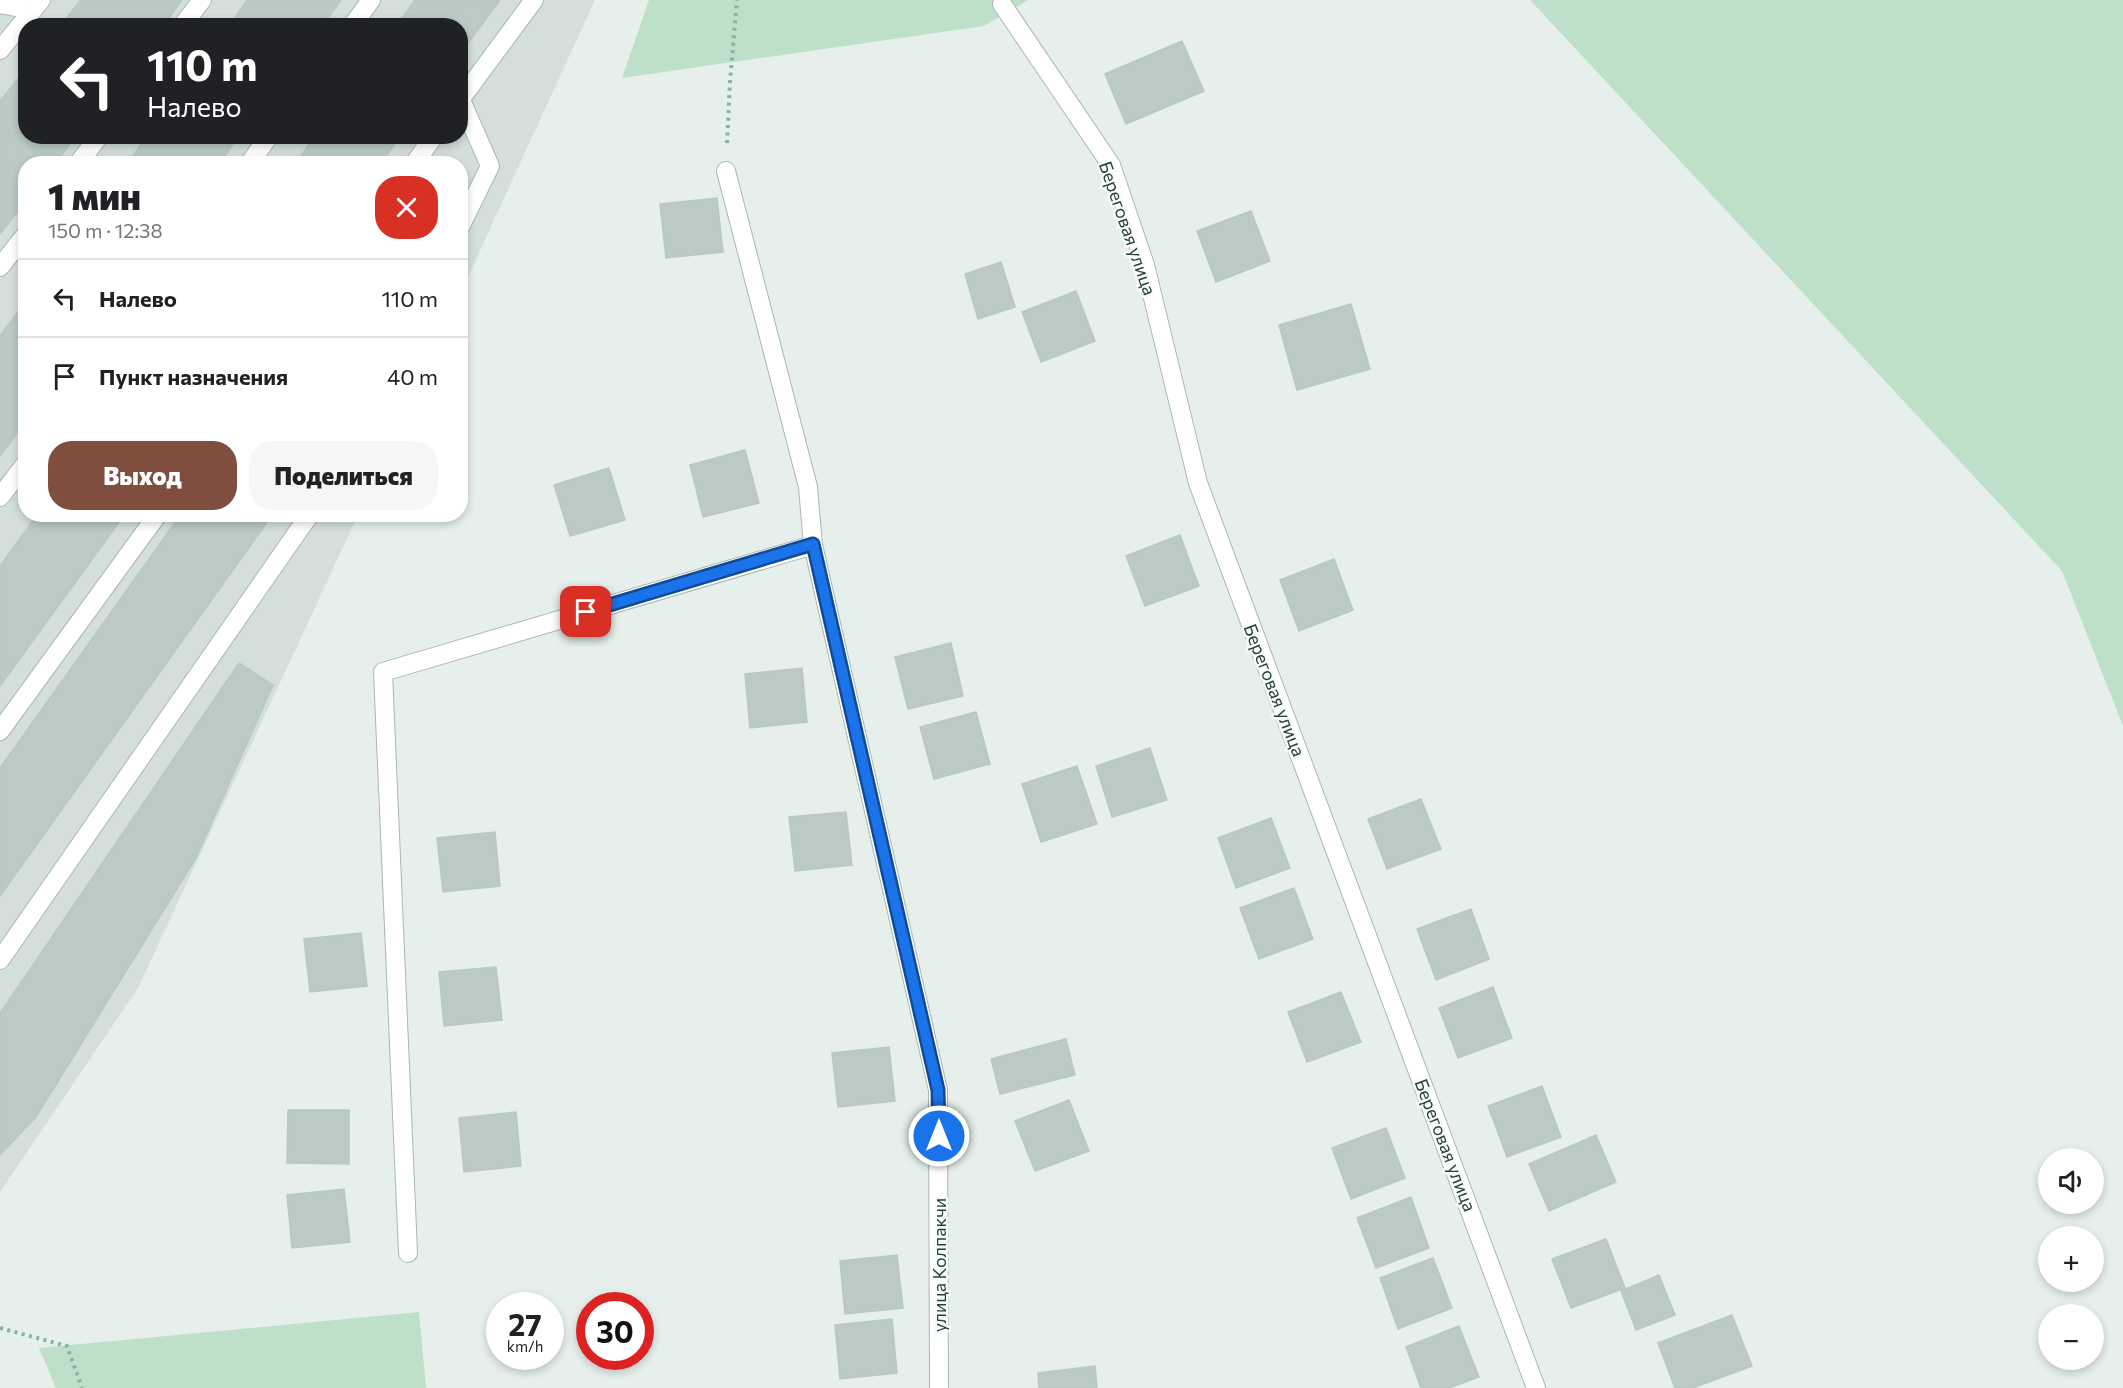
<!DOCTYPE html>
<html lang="ru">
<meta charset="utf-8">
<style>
body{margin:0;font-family:Commissioner,sans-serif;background:#f6f6f6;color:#202124;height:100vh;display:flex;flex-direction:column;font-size:22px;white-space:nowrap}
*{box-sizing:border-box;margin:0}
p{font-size:20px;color:#757577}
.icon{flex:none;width:33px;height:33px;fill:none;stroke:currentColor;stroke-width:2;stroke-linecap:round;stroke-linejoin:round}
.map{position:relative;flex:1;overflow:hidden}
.sheet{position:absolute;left:18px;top:156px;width:450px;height:366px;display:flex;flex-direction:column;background:#fff;border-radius:24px;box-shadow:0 3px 9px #0003}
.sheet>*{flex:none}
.banner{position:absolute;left:18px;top:18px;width:450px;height:126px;border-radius:24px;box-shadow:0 3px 9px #0003;background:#202124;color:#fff;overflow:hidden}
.fabs{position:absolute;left:2038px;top:1148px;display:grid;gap:12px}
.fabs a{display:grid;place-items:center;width:66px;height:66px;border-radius:50%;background:#fff;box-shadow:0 3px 9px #0003;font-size:30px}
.speed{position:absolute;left:486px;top:1292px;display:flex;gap:12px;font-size:30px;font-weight:700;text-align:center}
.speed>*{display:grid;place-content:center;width:78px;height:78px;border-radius:50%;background:#fff;box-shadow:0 3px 9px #0003;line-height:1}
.speed small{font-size:15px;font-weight:400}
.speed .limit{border:9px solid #d22;background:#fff;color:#111}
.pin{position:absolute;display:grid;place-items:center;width:51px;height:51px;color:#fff;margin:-26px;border-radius:12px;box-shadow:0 3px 9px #0006}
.me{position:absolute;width:66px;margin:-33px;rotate:0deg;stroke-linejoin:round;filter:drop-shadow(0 0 4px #0008)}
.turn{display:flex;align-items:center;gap:21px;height:126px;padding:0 30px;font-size:27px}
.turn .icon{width:78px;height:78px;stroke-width:2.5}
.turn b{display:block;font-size:42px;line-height:51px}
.round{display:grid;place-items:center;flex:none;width:63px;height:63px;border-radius:24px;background:#f6f6f6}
.head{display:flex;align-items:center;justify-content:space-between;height:102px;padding:0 30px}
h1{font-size:36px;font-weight:800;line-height:45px}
.action{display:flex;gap:12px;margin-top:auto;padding:12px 30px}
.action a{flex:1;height:69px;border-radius:24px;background:#7f4e3f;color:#fff;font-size:24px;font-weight:800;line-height:69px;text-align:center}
.action a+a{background:#f6f6f6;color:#202124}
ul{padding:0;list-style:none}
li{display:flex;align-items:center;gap:18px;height:78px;padding:0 30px;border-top:2px solid #e0e0e0}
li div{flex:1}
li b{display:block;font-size:22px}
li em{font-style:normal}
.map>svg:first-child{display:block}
.built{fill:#d4dfda;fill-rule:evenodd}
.green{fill:#bfe0c8}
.building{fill:#bbcac4;stroke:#b8c9c2;stroke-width:1.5}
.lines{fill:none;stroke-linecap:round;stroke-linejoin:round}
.lane-casing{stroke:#a8b8b2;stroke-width:20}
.street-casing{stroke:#a8b8b2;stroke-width:20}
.path{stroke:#86b3a5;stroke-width:4;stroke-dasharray:3 4.5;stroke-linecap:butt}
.lane{stroke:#fff;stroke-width:18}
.street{stroke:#fff;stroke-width:18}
.route-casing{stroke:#114b97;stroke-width:15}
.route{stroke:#1a73e8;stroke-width:10}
.labels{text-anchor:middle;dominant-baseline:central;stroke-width:5;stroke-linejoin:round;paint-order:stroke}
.street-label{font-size:18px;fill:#24423a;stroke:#f7fbf9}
</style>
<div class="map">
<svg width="2123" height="1388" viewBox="0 0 2123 1388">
<rect width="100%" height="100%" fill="#e6efeb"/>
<path class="built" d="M0,0H595L461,292L460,164H26V514L358,515L138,988L0,1192ZM26,26H460V136H26Z"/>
<g class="green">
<path d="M649,0H1028L984,26L622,78Z"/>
<path d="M1530,0H2123V726L2062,571Z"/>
<path d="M419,1312L426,1388H56L39,1348Z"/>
</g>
<g class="building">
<path d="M81,0H182L163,26H60Z"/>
<path d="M247,0H341L322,26H229Z"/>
<path d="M415,0H500L460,54V26H396Z"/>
<path d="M1182,41L1204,91L1126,124L1105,74Z"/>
<path d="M26,69V136H76L55,164H26V201L0,234V101Z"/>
<path d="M147,136H239L219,164H127Z"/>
<path d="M315,136H400L381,164H295Z"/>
<path d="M717,198L723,252L666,258L660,204Z"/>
<path d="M1251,211L1270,261L1216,282L1197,231Z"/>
<path d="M1001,262L1015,307L978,319L965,274Z"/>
<path d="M1076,291L1095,341L1041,362L1022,312Z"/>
<path d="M26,301V422L0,456V336Z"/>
<path d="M1351,304L1370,369L1297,390L1279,325Z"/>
<path d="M745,450L759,503L703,517L690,465Z"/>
<path d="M609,468L625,520L570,536L554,485Z"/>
<path d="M38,514H125L0,686V566Z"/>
<path d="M181,514H273L0,896V768Z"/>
<path d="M1180,535L1199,586L1145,606L1126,556Z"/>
<path d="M1334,559L1353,610L1299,631L1280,580Z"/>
<path d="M951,643L963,696L908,709L895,657Z"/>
<path d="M239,663L273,685L196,858L36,1117L0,1155V1013Z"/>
<path d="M802,668L807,722L750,728L745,674Z"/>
<path d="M976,712L990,764L934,779L920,727Z"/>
<path d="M1150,748L1167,800L1112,817L1096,766Z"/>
<path d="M1077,766L1097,824L1041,842L1022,784Z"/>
<path d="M1421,799L1441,849L1387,869L1368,819Z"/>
<path d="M846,812L852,865L795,871L789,817Z"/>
<path d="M1271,818L1290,868L1236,888L1218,838Z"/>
<path d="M495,832L500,886L443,892L437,838Z"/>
<path d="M1294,888L1313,939L1259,959L1240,908Z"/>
<path d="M1471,909L1489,959L1436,980L1417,929Z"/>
<path d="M361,933L367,986L310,992L304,939Z"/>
<path d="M496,967L502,1020L444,1026L439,972Z"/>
<path d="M1493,987L1512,1038L1458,1058L1439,1008Z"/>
<path d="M1341,992L1361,1042L1307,1062L1288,1012Z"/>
<path d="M1066,1039L1075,1075L1000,1094L991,1059Z"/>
<path d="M889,1047L895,1101L838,1107L832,1053Z"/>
<path d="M1542,1086L1561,1137L1507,1157L1488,1106Z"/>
<path d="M1069,1100L1089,1151L1035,1171L1015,1121Z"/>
<path d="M288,1110H349V1164L287,1163Z"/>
<path d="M516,1112L521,1166L464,1172L459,1118Z"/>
<path d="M1386,1128L1405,1178L1351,1199L1332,1148Z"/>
<path d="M1596,1135L1616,1182L1549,1211L1529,1164Z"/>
<path d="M344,1189L350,1242L292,1248L287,1195Z"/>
<path d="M1411,1197L1429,1248L1376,1268L1357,1218Z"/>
<path d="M1606,1239L1625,1288L1571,1308L1552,1259Z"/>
<path d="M897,1255L903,1308L845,1314L840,1261Z"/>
<path d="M1433,1258L1452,1308L1398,1329L1380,1278Z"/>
<path d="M1659,1275L1675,1315L1636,1330L1621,1291Z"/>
<path d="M1732,1315L1752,1366L1693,1388H1675L1658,1343Z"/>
<path d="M892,1319L897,1373L840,1379L835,1325Z"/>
<path d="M1459,1326L1479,1377L1449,1388H1421L1406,1347Z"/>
<path d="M1095,1366L1097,1388H1039L1038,1373Z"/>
</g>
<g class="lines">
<g class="lane-casing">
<g id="lane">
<path d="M0,4L33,10"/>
<path d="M182,26L202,0"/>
<path d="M352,26L371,0"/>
<path d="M0,50L41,0"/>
<path d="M460,100L534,0"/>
<path d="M78,164L99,136"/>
<path d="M249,164L269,136"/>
<path d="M414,164L434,136"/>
<path d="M460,227L490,166L461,100"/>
<path d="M0,267L26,234"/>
<path d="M0,497L26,463"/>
<path d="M0,731L158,514"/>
<path d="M0,960L310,514"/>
<path d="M408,1253L383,672L813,545L808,487L726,171"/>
</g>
</g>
<g class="street-casing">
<g id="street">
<path d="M1002,4L1111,165L1145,265L1198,483L1536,1388"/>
<path d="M813,545L938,1090L939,1388"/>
</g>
</g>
<g class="path">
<path d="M727,143L730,82L737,0"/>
<path d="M0,1328L67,1346L82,1388"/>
</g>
<use href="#lane" class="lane"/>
<use href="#street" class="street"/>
</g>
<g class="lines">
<g class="route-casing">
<path id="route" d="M586,612L813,544L938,1090L939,1136"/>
</g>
<use href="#route" class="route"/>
</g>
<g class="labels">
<g class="street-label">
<text transform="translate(1128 228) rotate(71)">Береговая улица</text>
<text transform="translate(1275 690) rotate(69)">Береговая улица</text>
<text transform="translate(1446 1145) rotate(69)">Береговая улица</text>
<text transform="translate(939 1265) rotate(-90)">улица Колпакчи</text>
</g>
</g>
</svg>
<div class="fabs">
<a><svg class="icon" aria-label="sound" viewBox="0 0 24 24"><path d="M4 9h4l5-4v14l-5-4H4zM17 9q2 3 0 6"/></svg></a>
<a>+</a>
<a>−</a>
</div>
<div class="speed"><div>27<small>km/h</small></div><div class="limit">30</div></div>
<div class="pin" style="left:586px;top:612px;background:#d93025"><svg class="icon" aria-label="arrive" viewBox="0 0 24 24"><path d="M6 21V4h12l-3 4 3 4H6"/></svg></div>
<svg class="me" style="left:939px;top:1136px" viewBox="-20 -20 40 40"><circle r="17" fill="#1a73e8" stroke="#fff" stroke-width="3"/><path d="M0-11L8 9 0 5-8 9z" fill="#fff"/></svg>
<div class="banner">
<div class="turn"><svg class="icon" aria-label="left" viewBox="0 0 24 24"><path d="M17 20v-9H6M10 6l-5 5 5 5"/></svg><div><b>110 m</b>Налево</div></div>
</div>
<section class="sheet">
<div class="head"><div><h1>1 мин</h1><p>150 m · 12:38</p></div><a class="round" style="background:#d93025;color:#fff"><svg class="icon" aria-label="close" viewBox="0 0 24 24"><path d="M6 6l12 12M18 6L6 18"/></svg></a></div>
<ul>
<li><svg class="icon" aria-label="left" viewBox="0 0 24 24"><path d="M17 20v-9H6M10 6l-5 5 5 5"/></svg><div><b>Налево</b></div><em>110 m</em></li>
<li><svg class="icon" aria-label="arrive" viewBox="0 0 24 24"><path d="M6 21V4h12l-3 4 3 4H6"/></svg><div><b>Пункт назначения</b></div><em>40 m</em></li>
</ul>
<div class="action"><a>Выход</a><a>Поделиться</a></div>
</section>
</div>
